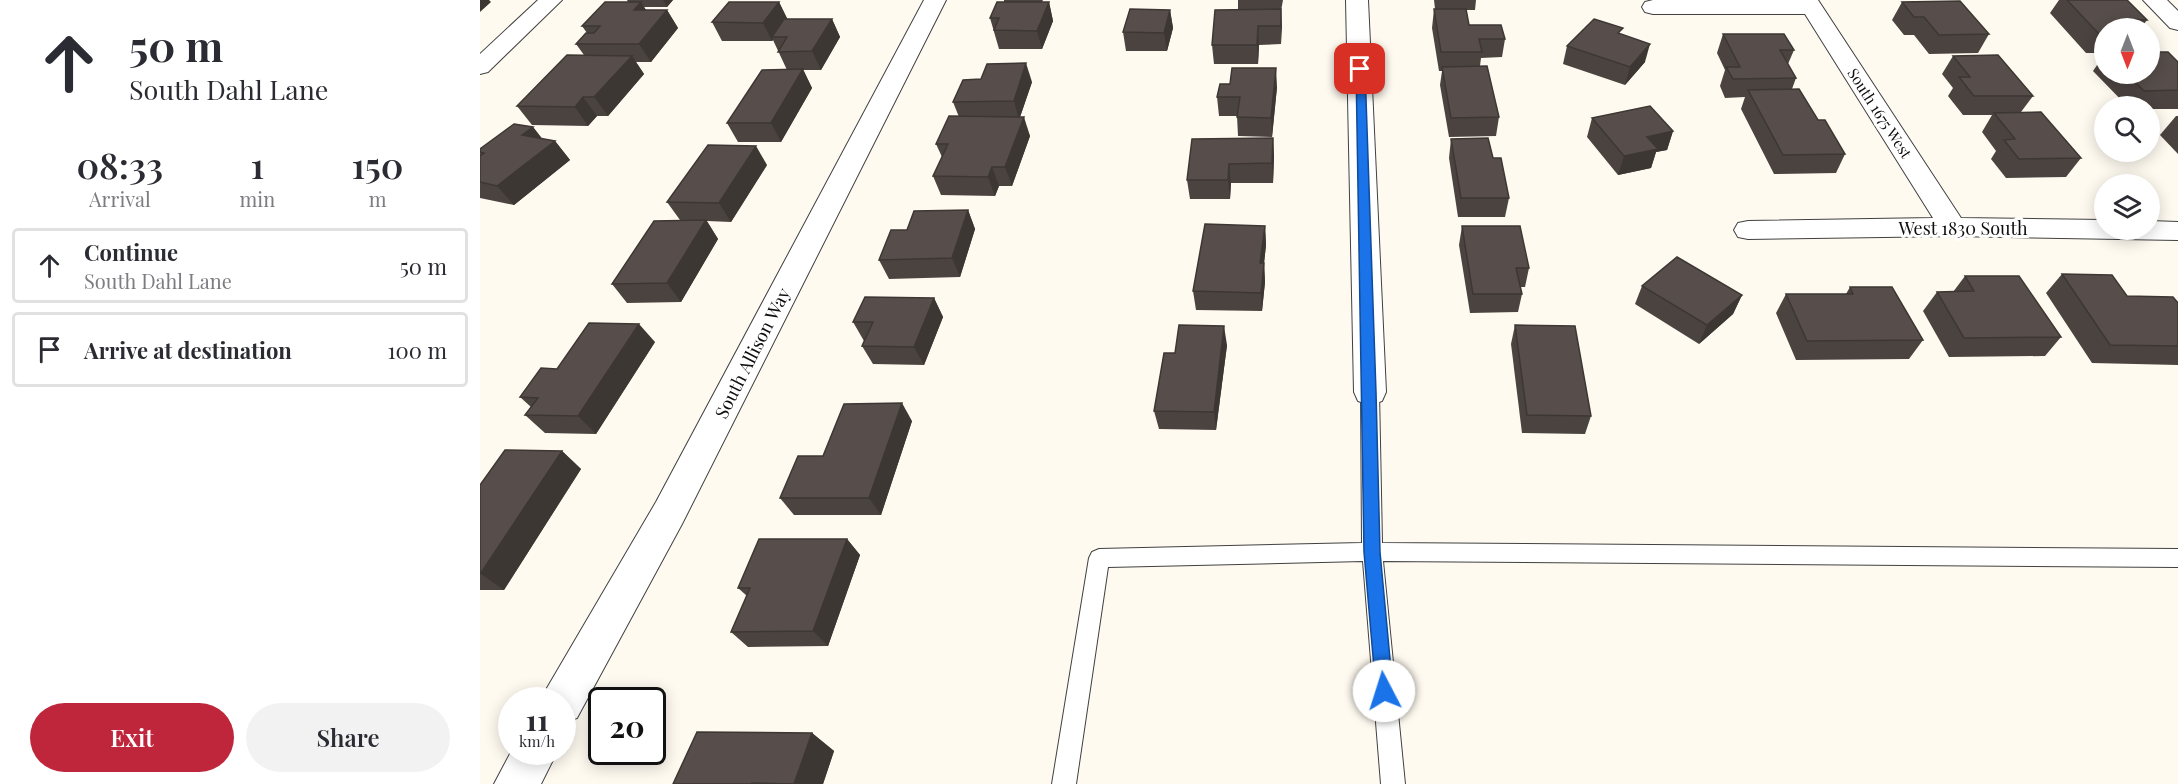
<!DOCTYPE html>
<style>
body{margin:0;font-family:"Playfair Display",serif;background:#f2f2f3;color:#2b2b33;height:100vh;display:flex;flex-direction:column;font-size:22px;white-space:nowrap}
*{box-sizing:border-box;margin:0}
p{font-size:20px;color:#7c7c81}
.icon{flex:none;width:33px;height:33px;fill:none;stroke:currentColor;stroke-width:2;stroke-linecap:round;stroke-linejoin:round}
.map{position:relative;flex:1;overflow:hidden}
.panel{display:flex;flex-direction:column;background:#fff;width:480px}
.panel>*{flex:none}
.top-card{background:#fff;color:#2b2b33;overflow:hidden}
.needle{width:39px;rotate:180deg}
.fabs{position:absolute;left:1614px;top:18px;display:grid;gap:12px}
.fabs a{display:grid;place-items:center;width:66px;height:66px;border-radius:50%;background:#fff;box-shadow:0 3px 15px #0003;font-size:30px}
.speed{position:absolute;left:18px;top:687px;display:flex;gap:12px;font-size:30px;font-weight:700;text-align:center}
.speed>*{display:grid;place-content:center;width:78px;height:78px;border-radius:50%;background:#fff;box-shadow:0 3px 15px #0003;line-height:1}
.speed small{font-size:15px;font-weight:400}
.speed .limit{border:3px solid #111;border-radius:9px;background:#fff;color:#111}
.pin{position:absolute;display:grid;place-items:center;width:51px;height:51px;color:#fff;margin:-26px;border-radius:12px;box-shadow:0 3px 9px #0006}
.me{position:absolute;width:66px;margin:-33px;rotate:355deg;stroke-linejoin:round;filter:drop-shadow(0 0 4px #0008)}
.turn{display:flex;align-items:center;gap:21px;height:126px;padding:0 30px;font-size:27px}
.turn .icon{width:78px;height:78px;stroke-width:2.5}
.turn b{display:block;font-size:42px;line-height:51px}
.eta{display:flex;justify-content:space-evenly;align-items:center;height:102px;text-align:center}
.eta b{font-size:36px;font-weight:600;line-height:42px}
.button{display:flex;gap:12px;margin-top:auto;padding:12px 30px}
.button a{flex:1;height:69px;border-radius:36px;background:#bf263c;color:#fff;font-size:24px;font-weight:600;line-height:69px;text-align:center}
.button a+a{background:#f2f2f3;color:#2b2b33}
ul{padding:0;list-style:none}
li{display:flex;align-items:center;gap:18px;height:75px;margin:0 12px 9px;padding:0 18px;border:3px solid #e1e1e2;border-radius:6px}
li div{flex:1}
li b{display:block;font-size:22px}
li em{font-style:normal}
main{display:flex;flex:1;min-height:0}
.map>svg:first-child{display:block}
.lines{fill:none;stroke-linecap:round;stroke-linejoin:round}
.service-casing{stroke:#414141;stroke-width:2}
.minor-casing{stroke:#414141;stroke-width:2}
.service{fill:#fff;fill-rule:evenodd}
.minor{fill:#fff;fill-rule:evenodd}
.wall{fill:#4b4340}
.shaded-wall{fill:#3d3734}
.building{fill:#574e4b;stroke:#3d3734;stroke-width:1.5}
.route{fill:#1a73e8;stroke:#114b97;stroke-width:1.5}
.labels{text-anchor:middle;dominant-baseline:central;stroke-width:6;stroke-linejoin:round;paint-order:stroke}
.far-street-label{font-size:15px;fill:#0e0e0e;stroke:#fff}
.street-label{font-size:18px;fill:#0e0e0e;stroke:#fff}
</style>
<main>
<section class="panel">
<div class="top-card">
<div class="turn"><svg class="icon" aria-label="ahead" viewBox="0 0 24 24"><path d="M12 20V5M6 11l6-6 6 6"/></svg><div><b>50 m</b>South Dahl Lane</div></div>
</div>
<div class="eta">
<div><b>08:33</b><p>Arrival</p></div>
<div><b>1</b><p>min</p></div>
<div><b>150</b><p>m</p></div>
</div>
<ul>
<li><svg class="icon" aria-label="ahead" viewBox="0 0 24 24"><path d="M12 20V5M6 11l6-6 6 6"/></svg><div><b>Continue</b><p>South Dahl Lane</p></div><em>50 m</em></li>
<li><svg class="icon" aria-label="arrive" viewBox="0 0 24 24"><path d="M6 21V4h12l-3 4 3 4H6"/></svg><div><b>Arrive at destination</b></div><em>100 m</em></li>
</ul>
<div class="button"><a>Exit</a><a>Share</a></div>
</section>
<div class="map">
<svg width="1698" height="784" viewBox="0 0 1698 784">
<rect width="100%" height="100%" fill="#fffaf0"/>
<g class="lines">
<g class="service-casing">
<path id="service" d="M890,385L896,387L899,392L902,543L1698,549V567L903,561L925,784H901L883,561L628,567L596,784H572L609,558L612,552L619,549L882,543L881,392L884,387Z"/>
</g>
<g class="minor-casing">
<g id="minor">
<path d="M58,0H82L8,72L0,74V54Z"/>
<path d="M444,0H466L202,524L97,718L82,723V700H62L67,688L176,502Z"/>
<path d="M866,0H888L906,392L902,401L890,405L878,401L874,392Z"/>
<path d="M1173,0H1338L1481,218L1624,220V230H1670V221L1698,222V240L1473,236L1268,239L1258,237L1254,230L1258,223L1268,221L1453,218L1325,14H1173L1165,12L1162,7L1165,2Z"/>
<path d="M1663,0H1687L1698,11V30L1690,28Z"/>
<path d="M32,750V752H77L61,784H14Z"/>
</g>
</g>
<use href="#service" class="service"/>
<use href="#minor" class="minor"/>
</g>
<g class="wall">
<path d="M147,0H193L187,7H164L166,10H187L198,28L171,62H156L164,74L128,116H117L108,126L52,125L37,106L104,55L96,44L107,33L102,26L148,2Z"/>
<path d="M524,0H563L562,2H569L573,21L562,49H519L510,18L524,2Z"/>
<path d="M758,0H803L801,11V44L779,45L778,64H734L732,45L758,10Z"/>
<path d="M954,0H996L995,10H986L989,25L1025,39L1022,57L1001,58L1000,66L1019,117L1016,136L969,137L960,85L962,71H959L952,28L954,9H955Z"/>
<path d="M1579,0H1647L1667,20L1661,28H1624V53H1606L1570,13Z"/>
<path d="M299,2L307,19H352L360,37L341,70H323L332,88L301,142H258L247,123L307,70L293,40L292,41H242L232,22Z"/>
<path d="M1422,2L1509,34L1498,53L1449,54L1434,35H1424L1412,20Z"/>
<path d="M690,10L693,28L687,51H646L643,32Z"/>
<path d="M1141,34L1165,62L1145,85L1083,64L1087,46Z"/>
<path d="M1243,34L1314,50L1308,64L1316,78L1312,89L1365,154L1356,173L1294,174L1261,109L1265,97L1245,98L1240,86L1245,70L1237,53Z"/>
<path d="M1624,55V74H1670L1698,62V109H1670V106H1647L1613,71Z"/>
<path d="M1473,56L1553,96L1541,112L1601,158L1586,177L1526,178L1511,159L1516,151L1502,132L1512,115H1483L1468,96L1473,88L1462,74Z"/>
<path d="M552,82L540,117L550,136L532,186H519L515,196L461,195L453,176L462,157L456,144L479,117L473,102Z"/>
<path d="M797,87L792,137L758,136L757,116H739L737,97Z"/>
<path d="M1696,116H1698V154L1680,135Z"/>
<path d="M1112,118L1193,131L1187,150L1176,152L1171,168L1138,175L1107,137Z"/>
<path d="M53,127L62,139L75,141L90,160L34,205L0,198V149Z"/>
<path d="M793,138L794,157L793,183H751L750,199H710L707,180Z"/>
<path d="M971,139L1013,158L1029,198L1025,217H978L969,158Z"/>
<path d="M287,165L251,222L227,221L238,239L201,302L147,303L132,284L200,220L187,202Z"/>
<path d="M488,210L495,229L480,277L409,279L399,260L427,230Z"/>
<path d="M785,226L786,245L784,263L785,282L782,311L716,310L713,291Z"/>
<path d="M982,226L1049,268L1045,287H1040L1042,294L1038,312L990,313L979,245Z"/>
<path d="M1582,274L1647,296L1698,303V365L1612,363L1566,293Z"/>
<path d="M1485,276L1581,337L1565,356L1469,357L1443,311L1457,292H1473Z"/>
<path d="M1162,286L1262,295L1253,314L1219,344L1155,304Z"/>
<path d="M1370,287L1443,340L1429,359L1316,360L1296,313L1306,294H1366Z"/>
<path d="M454,298L463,317L444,365L393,364L382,346L384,341L373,322Z"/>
<path d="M1035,325L1111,416L1105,434L1042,433L1031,344Z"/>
<path d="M175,342L116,434L65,433L45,415L51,407L40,397L77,369Z"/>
<path d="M747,345L736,430L679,429L674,411Z"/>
<path d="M432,421L401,515H314L300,498L343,456Z"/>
<path d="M82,451L101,469L24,590H0V485Z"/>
<path d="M367,539L380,555L348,646L268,647L251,632L267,596L258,588Z"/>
<path d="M332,733L354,751L343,784H193Z"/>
</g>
<g class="shaded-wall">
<path d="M0,0H9L11,2L0,12Z"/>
<path d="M183,0H193L187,7Z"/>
<path d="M161,2L172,20L154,10Z"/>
<path d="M299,2L308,20L292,37L293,40L292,41L283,23Z"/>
<path d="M569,2L573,21L562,49L557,31Z"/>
<path d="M801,9L802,28L801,44Z"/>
<path d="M187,10L198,28L171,62L159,44Z"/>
<path d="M690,10L693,28L687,51L684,33Z"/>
<path d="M352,19L360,37L341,70L332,51Z"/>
<path d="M778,26L779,45L778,64L777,45Z"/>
<path d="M1170,44L1165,62L1145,85L1150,67Z"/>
<path d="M152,56L164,74L128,116L114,97Z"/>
<path d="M546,63L552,82L539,120L534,101Z"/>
<path d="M796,68L797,87L792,137L791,118Z"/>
<path d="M323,69L332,88L301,142L291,123Z"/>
<path d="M103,97L117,116L108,126L95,107Z"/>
<path d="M544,117L550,136L532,186L525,167Z"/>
<path d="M53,127L68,146L42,135Z"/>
<path d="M1193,131L1187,150L1176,152L1171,168L1138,175L1144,156L1167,137Z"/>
<path d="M793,138L794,157L793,183L792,163Z"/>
<path d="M75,141L90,160L34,205L17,186Z"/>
<path d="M276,146L287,165L251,222L239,203Z"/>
<path d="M749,164L751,183L750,199L748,180Z"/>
<path d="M512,167L519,186L515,196L508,177Z"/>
<path d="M488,210L495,229L480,277L472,258Z"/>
<path d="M226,220L238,239L201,302L187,283Z"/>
<path d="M785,226L786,245L782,282L780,263Z"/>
<path d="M784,263L785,282L782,311L781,293Z"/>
<path d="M1262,295L1253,314L1219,344L1227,325Z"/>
<path d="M454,298L463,317L444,365L434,347Z"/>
<path d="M159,324L175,342L116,434L98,416Z"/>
<path d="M744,326L747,345L736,430L734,412Z"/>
<path d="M422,403L432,421L401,515L389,498Z"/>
<path d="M82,451L101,469L24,590L1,574Z"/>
<path d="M367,539L380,555L348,646L333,631Z"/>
<path d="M332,733L354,751L343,784H314Z"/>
</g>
<g class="building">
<path d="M1587,0H1647L1667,20L1646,19L1656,28H1624V34H1619Z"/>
<path d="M1480,1L1509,34L1459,35L1444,17H1434L1422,2Z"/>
<path d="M125,2H161L154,10H187L159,44H96L106,33H114L120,26H102Z"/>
<path d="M249,2H299L283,23L232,22Z"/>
<path d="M517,2H569L557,31L514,30L519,18H510Z"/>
<path d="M650,9L690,10L684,33L643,32Z"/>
<path d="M801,9V26H778L777,45H732L735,10Z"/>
<path d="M954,9H986L989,25H1021L1025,39H999L1002,52H961Z"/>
<path d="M304,19H352L332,51L298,52L307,37H292Z"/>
<path d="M1114,19L1143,28L1138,33L1170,44L1150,67L1087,46Z"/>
<path d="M1243,34H1304L1314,50H1300L1316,78L1253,79L1246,67H1260Z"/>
<path d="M1670,52H1688L1698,62V90L1664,91L1647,74H1670Z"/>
<path d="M87,55L152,56L114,97H103L95,107L37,106Z"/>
<path d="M1518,55L1553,96H1494L1479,77H1490L1473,56Z"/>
<path d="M546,63L534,101L473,102L483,80L501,79L507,64Z"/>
<path d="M1007,66L1019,117L971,118L962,67Z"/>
<path d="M752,68H796L791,118L757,117L760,97H737L740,84H750Z"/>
<path d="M323,69L291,123H247L282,70Z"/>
<path d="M1319,89L1338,120H1345L1365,154L1303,155L1268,90Z"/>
<path d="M1170,106L1193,131L1167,137L1178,149L1144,156L1112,118Z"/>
<path d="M1561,112L1601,158L1539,159L1524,140L1535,139L1514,113Z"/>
<path d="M469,116L544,117L525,167H512L508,177L453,176L468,144H456Z"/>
<path d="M34,124L53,127L42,135L75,141L17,186L0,182V156L4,153L0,152V149Z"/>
<path d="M793,138L792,163L749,164L748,180H707L712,139Z"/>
<path d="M1008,138L1013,158H1021L1029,198H981L971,139Z"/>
<path d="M228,145L276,146L239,203L187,202Z"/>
<path d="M488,210L472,258L399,260L411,230H427L434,211Z"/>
<path d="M226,220L187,283L132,284L174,221Z"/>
<path d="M725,224L785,226L780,263H784L781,293L713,291Z"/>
<path d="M982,226H1040L1049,268H1036L1042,294H993Z"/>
<path d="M1197,257L1262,295L1227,325L1162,286Z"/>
<path d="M1582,274L1632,275L1647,296L1693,297L1698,303V346L1630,345Z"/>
<path d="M1485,276H1539L1581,337L1484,338L1457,292L1494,291Z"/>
<path d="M1370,287H1412L1443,340L1327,341L1306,294H1373Z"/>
<path d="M385,297L454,298L434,347L382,346L393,322H373Z"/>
<path d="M109,323L159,324L98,416L45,415L58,398L40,397L61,368L77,369Z"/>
<path d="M699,325L744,326L734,412L674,411L684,353H695Z"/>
<path d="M1035,325L1095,326L1111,416L1047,415Z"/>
<path d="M422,403L389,498H300L318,456H343L364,404Z"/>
<path d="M25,450L82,451L0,574V485Z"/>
<path d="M279,539H367L333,631L251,632L270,588H258Z"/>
<path d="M217,732L332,733L314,784L272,783L271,784H193Z"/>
</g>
<path class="route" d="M876,67L885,69L896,392L900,552L913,691L911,697L904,699L898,697L896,691L884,552Z"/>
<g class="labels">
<g class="far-street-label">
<text transform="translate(1400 113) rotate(57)">South 1675 West</text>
</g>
<g class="street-label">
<text x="1483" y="228">West 1830 South</text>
<text transform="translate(272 353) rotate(-63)">South Allison Way</text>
</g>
</g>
</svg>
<div class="fabs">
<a><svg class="needle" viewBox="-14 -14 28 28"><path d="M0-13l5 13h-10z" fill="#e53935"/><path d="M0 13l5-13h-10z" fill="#7c7c81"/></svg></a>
<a><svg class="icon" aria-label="search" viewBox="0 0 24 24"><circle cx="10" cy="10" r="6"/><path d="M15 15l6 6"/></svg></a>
<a><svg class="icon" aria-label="layers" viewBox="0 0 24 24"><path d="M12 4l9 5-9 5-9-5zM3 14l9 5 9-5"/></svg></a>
</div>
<div class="speed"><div>11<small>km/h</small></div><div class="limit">20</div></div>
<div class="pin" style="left:880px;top:69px;background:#d93025"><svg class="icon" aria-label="arrive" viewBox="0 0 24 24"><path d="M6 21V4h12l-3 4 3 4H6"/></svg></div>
<svg class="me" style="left:904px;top:691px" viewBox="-20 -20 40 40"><circle r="19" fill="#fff"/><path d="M0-13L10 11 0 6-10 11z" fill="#1a73e8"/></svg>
</div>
</main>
